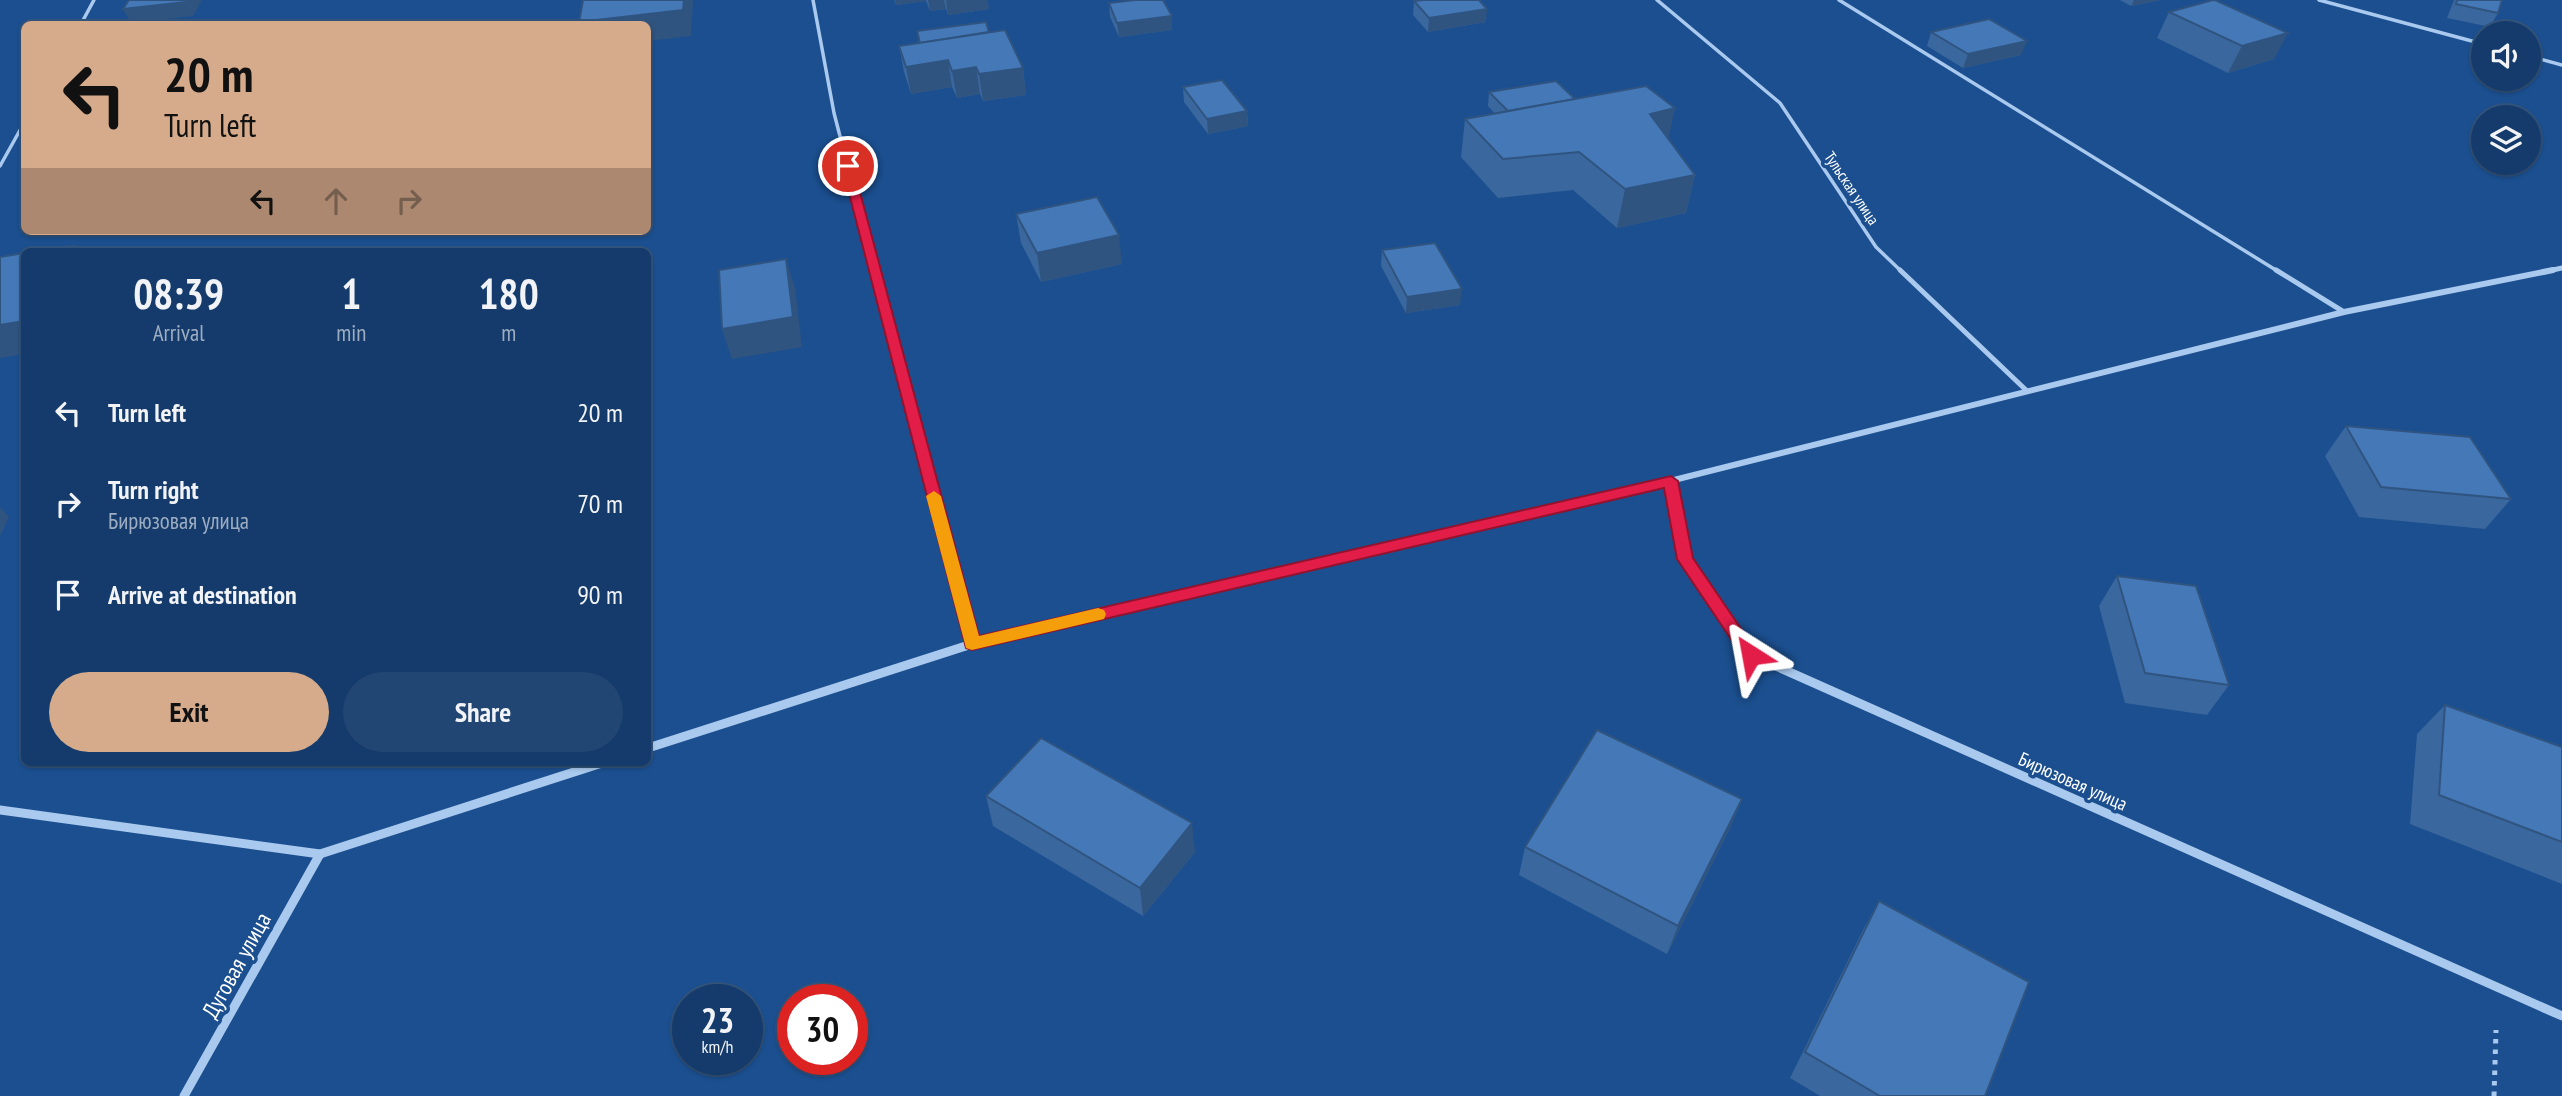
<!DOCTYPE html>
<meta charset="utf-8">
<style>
body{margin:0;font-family:"PT Sans Narrow",sans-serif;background:#214673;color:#f1f3f6;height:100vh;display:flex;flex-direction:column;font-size:26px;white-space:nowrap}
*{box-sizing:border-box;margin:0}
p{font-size:23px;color:#9dadc1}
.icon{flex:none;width:38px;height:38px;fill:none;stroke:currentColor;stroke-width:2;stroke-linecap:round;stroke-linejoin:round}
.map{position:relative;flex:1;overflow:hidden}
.drawer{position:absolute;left:21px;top:248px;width:630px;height:518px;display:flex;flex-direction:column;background:#143b6b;border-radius:10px;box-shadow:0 2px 5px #0004,0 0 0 2px #33557e}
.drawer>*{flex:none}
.hud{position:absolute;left:21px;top:21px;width:630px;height:214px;border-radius:10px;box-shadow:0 2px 5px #0004,0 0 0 2px #33557e;background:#d6ab8b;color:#111;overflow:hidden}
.tools{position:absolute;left:2471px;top:21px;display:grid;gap:14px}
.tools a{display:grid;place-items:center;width:70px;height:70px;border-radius:50%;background:#143b6b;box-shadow:0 2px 5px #0004,0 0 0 2px #33557e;font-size:35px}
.speed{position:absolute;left:672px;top:984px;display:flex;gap:14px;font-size:35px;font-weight:700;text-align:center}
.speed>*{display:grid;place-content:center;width:91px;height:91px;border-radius:50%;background:#143b6b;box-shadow:0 2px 5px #0004,0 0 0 2px #33557e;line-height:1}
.speed small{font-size:18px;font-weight:400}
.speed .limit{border:10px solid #d22;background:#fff;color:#111}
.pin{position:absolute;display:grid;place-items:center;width:60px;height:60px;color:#fff;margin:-30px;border:4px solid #fff;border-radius:50%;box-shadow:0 2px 7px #0007}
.me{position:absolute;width:77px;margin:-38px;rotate:326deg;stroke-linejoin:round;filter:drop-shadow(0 0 5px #0008)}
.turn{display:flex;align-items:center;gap:24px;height:147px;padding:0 28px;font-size:32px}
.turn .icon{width:91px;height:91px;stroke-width:2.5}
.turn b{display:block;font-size:49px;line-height:60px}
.lanes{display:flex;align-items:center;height:66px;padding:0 28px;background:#0003;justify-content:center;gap:35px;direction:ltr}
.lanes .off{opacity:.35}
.eta{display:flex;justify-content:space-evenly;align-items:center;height:119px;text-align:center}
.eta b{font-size:42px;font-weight:600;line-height:49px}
.button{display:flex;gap:14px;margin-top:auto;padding:14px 28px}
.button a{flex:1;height:80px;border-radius:42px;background:#d6ab8b;color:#111;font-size:28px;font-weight:600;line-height:80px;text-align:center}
.button a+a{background:#214673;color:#f1f3f6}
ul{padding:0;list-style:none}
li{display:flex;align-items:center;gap:21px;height:91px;padding:0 28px}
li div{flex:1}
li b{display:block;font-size:26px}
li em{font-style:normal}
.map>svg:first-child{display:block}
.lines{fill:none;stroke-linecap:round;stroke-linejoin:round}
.path{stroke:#a9c9ee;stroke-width:5;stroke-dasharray:4.5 6;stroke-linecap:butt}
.service-far2{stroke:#a9c9ee;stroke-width:3.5}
.service-far1{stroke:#a9c9ee;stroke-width:5}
.service{stroke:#a9c9ee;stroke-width:6}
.minor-far2{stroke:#a9c9ee;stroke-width:5}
.minor-far1{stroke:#a9c9ee;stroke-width:6}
.minor{stroke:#a9c9ee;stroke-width:9}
.wall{fill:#3a679d}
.shaded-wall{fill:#305480}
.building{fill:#4478b7;stroke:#305480;stroke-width:2}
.route{fill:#e11d48;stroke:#92132f;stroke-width:2}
.slow{fill:#f59e0b}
.labels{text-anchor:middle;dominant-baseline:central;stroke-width:7;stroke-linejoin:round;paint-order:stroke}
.far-street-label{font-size:16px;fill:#fff;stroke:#1b4f8f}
.street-label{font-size:19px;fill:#fff;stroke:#1b4f8f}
.near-street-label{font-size:23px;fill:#fff;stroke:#1b4f8f}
</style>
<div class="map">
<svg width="2562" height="1096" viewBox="0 0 2562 1096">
<rect width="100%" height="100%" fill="#1b4f8f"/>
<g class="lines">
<path class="path" d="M2494,1096L2496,1030"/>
<g class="service-far2">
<path d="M813,0L834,113L875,272"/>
<path d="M1657,0L1780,103L1876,247L1902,272"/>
<path d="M1839,0L2279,272"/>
<path d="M2319,0L2483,44"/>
<path d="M81,24L94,0"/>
<path d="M2529,56L2562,65"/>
<path d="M0,166L24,123"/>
</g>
<g class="service-far1">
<path d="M875,270L968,628"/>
<path d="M1900,270L2027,391"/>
<path d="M2276,270L2344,312"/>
</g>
<path class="service" d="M967,626L972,644"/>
<path class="minor-far2" d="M2544,272L2562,268"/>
<g class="minor-far1">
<path d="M1670,481L1686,559L1733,628"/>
<path d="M1041,628L1670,481L2344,312L2553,270"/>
</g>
<g class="minor">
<path d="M1732,626L1751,655L2562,1016"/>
<path d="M648,748L972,644L1048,626"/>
<path d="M0,810L320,854L602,763"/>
<path d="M184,1096L320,854"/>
</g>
</g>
<g class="wall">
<path d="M894,0H987L989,9L948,15L946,9L930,11L926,1L896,5Z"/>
<path d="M2120,0H2161L2131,6Z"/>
<path d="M2454,0H2502L2498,13L2490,27L2447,18Z"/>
<path d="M1414,1L1486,22L1428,32L1413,15Z"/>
<path d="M1109,3L1172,16V30L1119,37L1110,17Z"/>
<path d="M2169,12L2274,59L2228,73L2157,38Z"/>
<path d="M917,31L989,32L1023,68L1026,95L983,101L980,94L957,98L952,87L911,94L904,72L899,46L919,43Z"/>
<path d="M1931,32L2021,55L1963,68L1927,46Z"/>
<path d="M1183,87L1247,111L1248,126L1208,134L1184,102Z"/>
<path d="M1489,92L1575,99L1669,139L1695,175L1686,213L1617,228L1573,190L1498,198L1461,157L1465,119L1495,114L1488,106Z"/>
<path d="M1016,214L1122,264L1041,282L1021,243Z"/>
<path d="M1382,250L1460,305L1406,313L1381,266Z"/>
<path d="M2346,426L2511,499L2485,529L2359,517L2325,456Z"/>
<path d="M2117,576L2229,685L2207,715L2125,703L2099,606Z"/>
<path d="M2445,705L2562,747V884L2410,824L2417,734Z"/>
<path d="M986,796L1195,852L1143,916L993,826Z"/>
<path d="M1742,799L1730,828L1667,954L1519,875L1525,847Z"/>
<path d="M1879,901L1985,1096H1820L1790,1078L1863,930Z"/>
</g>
<g class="shaded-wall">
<path d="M187,0H202L193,16L131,23L123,9Z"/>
<path d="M684,0H693L691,36L648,41V24H580L579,22Z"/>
<path d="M895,0H926V1L896,5Z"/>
<path d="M928,0H944L946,9L930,11Z"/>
<path d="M946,0H987L989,9L948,15Z"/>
<path d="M2134,0H2161L2131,6Z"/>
<path d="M1487,9L1486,22L1428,32L1429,18Z"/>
<path d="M1172,16V30L1119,37L1117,23Z"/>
<path d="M2288,33L2274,59L2228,73L2242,46Z"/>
<path d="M2027,41L2021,55L1963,68L1968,54Z"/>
<path d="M948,60L952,87L911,94L906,67Z"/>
<path d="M976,67L980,94L957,98L952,71Z"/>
<path d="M1023,68L1026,95L983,101L979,74Z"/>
<path d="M1675,108L1667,146L1650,114Z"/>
<path d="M1247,111L1248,126L1208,134L1207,119Z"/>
<path d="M1695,175L1686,213L1617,228L1625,189Z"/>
<path d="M1119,235L1122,264L1041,282L1037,253Z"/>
<path d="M74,246L79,252H71Z"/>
<path d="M786,259L795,288L802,347L732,359L722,329Z"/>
<path d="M1462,289L1460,305L1406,313L1407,297Z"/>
<path d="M24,321V354L0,358V325Z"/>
<path d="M0,507L9,517L0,536Z"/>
<path d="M1742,799L1730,828L1667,954L1678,926Z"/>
<path d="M1192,823L1195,852L1143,916L1140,888Z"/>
</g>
<g class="building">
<path d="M129,0H187L186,2L123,9Z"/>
<path d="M583,0H684L683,10L579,22Z"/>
<path d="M1135,0H1163L1172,16L1117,23L1109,3Z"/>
<path d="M1424,0H1479L1487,9L1429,18L1414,1Z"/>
<path d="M2213,0H2215L2288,33L2242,46L2169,12Z"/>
<path d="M2457,0H2502L2498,13L2456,4Z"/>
<path d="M1989,19L2027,41L1968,54L1931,32Z"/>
<path d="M986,22L989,32L920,43L917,31Z"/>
<path d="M1005,30L1023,68L979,74L976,67L952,71L948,60L906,67L899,46Z"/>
<path d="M1222,80L1247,111L1207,119L1183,87Z"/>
<path d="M1556,81L1575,99L1508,111L1489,92Z"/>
<path d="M1646,86L1675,108L1650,114L1695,175L1625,189L1579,152L1503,159L1465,119Z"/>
<path d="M1097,197L1119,235L1037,253L1016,214Z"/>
<path d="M1435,243L1462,289L1407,297L1382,250Z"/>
<path d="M74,246L71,252H31Z"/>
<path d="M24,253V321L0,325V257Z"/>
<path d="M786,259L793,317L722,329L719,270Z"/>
<path d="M2346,426L2470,437L2511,499L2381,487Z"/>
<path d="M2117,576L2196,586L2229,685L2145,673Z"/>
<path d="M2445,705L2562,747V842L2439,795Z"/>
<path d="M1597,730L1742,799L1678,926L1525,847Z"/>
<path d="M1041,738L1192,823L1140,888L986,796Z"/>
<path d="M1879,901L2029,982L1985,1096H1880L1805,1052Z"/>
</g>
<path class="route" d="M848,163L853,166L979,636L1671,476L1678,481L1693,558L1759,655L1757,660H1745L1677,559L1664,488L972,650L966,648L842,166Z"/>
<path class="slow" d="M934,491L941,496L979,636L1098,608L1104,610L1106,614L1104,619L972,650L966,648L926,496Z"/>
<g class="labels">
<g class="far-street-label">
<text transform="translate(1852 188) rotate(56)">Тульская улица</text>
</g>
<g class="street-label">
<text transform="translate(2073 781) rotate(24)">Бирюзовая улица</text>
</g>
<g class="near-street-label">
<text transform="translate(236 965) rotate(-61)">Дуговая улица</text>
</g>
</g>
</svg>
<div class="tools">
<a><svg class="icon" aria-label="sound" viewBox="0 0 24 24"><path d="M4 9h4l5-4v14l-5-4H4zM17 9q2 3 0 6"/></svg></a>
<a><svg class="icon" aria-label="layers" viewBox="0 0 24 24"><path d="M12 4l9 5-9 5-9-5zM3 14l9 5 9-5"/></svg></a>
</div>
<div class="speed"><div>23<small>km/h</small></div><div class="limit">30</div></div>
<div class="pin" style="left:848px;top:166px;background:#d93025"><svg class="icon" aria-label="arrive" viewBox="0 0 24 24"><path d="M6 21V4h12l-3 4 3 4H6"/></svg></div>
<svg class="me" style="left:1751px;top:655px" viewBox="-20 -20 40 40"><path d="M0-17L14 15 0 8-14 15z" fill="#e11d48" stroke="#fff" stroke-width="4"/></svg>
<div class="hud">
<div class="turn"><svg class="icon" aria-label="left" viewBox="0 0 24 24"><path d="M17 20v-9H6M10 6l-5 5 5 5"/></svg><div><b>20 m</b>Turn left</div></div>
<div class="lanes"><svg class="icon" aria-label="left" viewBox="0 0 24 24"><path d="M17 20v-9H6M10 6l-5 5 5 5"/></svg><svg class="icon off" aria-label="ahead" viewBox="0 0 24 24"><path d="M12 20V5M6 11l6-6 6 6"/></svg><svg class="icon off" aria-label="right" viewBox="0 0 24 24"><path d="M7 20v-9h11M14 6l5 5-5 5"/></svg></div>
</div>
<section class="drawer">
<div class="eta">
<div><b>08:39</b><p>Arrival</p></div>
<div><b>1</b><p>min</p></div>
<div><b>180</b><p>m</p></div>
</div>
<ul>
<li><svg class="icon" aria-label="left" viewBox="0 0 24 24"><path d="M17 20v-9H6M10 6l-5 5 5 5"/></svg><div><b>Turn left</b></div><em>20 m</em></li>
<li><svg class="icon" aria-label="right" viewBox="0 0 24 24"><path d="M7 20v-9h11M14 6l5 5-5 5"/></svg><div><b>Turn right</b><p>Бирюзовая улица</p></div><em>70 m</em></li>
<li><svg class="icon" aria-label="arrive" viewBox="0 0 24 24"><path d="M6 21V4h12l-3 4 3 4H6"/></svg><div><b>Arrive at destination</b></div><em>90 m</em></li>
</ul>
<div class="button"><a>Exit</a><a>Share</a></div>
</section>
</div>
